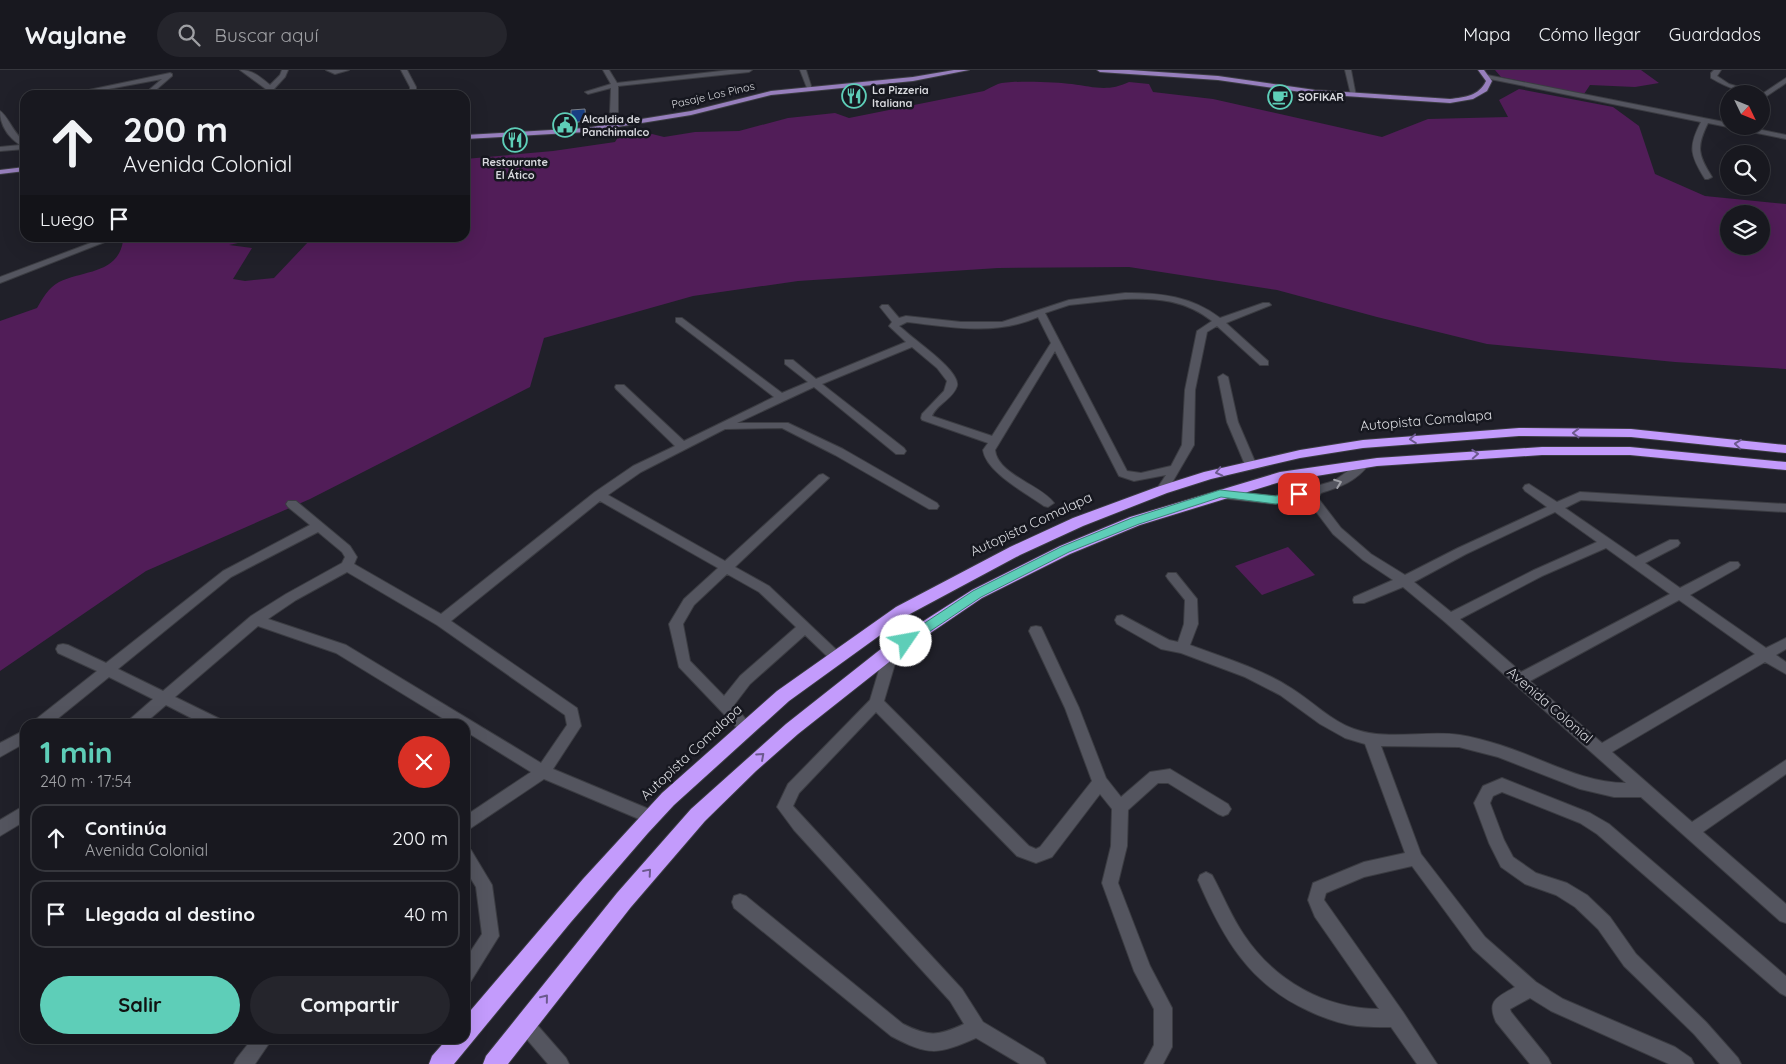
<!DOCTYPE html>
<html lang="es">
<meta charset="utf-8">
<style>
body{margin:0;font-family:Quicksand,sans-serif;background:#25252c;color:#f1f3f6;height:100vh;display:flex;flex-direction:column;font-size:19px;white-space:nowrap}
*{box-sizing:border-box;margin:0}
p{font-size:16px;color:#9fa0a4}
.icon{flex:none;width:28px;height:28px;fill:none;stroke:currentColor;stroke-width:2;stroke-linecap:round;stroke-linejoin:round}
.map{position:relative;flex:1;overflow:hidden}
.details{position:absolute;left:20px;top:649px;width:450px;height:325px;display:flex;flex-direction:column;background:#18181f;border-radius:15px;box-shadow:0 5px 20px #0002,0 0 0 1px #36373d}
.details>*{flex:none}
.guide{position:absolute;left:20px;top:20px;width:450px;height:152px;border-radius:15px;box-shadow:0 5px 20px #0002,0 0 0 1px #36373d;background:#18181f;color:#f1f3f6;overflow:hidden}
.needle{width:32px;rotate:133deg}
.fabs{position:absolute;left:1720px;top:15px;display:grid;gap:10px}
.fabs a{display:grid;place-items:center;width:50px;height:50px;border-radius:50%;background:#18181f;box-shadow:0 5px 20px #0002,0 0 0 1px #36373d;font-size:25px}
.pin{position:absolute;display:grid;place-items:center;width:42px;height:42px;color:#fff;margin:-21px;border-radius:10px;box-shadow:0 2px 8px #0006}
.me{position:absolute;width:55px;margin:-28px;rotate:57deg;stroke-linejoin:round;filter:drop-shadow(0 0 4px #0008)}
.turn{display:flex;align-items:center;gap:18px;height:105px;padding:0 20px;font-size:22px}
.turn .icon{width:65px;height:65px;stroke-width:2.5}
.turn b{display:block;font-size:35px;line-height:42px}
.then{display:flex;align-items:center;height:48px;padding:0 20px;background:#0003;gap:10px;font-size:19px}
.round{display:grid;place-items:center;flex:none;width:52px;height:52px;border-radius:26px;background:#25252c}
.overview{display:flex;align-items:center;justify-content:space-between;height:85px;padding:0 20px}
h1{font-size:30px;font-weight:700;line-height:38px;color:#5eceb8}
.primary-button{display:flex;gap:10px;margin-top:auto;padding:10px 20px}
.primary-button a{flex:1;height:58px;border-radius:30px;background:#5eceb8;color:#111;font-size:20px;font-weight:700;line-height:58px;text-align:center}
.primary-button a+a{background:#25252c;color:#f1f3f6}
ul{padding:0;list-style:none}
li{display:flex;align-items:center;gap:15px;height:68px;margin:0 10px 8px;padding:0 10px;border:2px solid #36373d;border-radius:15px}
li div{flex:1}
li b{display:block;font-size:19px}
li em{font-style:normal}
header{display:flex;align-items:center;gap:30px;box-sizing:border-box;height:70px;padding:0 25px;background:#18181f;border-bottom:1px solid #36373d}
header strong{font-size:24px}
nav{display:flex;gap:28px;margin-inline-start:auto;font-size:18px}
.search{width:350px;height:45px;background:#25252c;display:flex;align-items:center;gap:12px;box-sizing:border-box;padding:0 18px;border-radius:28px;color:#9fa0a4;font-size:19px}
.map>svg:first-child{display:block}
.green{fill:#511d58;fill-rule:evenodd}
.building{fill:#183e83;stroke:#7a8089}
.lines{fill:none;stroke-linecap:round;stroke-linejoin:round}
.minor-casing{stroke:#3b3c42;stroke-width:2}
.major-casing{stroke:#3b3c42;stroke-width:2}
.highway-casing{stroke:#3b3c42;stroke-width:2}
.minor{fill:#54555f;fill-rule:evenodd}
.major{fill:#977fbd;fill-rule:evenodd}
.highway{fill:#c39bfc;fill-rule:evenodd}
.oneway{stroke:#6c598e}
.oneway2{stroke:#9d9ea5}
.route{fill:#5eceb8;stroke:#3d8678}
.labels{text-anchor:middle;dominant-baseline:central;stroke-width:5;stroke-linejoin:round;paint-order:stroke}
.far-poi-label{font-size:11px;font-weight:bold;fill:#d8d9de;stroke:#16171f;text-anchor:start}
.far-street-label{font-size:11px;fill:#d8d9de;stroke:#16171f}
.street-label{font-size:14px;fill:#d8d9de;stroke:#16171f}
</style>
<header>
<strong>Waylane</strong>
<div class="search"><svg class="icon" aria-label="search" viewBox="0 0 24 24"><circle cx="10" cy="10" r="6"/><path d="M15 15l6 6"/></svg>Buscar aquí</div>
<nav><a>Mapa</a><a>Cómo llegar</a><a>Guardados</a></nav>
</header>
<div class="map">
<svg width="1786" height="994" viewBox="0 0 1786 994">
<rect width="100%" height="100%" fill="#202029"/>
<g class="green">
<path d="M1495,0H1641L1659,13L1635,17L1590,15L1584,24L1501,7Z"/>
<path d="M1129,12L1149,14L1153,22L1213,29L1382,67L1428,49L1508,47L1499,30L1519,19L1613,37L1639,56L1655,104L1705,126L1786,134V299L1675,292L1487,274L1377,247L1277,220L1129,197L998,198L798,211L693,226L544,268L530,317L310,429L146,501L0,601V251L37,238C43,228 48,218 59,212C84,200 118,204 123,171L144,168H260L229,175L252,178L233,209L245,211L274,208L309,171L317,168H465V89L553,81L615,72L620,64L648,63L664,67L695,62L739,61L788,48L835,43L849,48L984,21C988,19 993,16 998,14C1012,10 1057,12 1072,14C1094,17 1108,22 1129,12ZM1729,144H1761V176H1729Z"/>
<path d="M1288,477L1315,505L1262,525L1235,496Z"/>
</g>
<g class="building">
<path d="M1276,21L1289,23L1284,34L1271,32Z"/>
<path d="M585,39L586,51L571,53V40Z"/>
</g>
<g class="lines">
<g class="minor-casing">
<g id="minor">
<path d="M240,0C253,0 260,7 270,15L280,5L282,0H288L285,7L274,19L281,25H274Z"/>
<path d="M326,0H349L335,4Z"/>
<path d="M401,0H407L416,17V25H410V17Z"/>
<path d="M603,0H609L617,13L730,0H752L749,2L618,16V42L614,44L610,42L611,18L588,24L585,22L611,14Z"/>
<path d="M800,0H806L812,19L807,18Z"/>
<path d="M1345,0H1351L1356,26L1351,25Z"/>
<path d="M1714,0H1721L1717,6L1729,14L1762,24L1786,8V13L1761,30V24C1743,24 1726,17 1711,8V3Z"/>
<path d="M170,3L172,4V6L150,25H143L162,9L87,23L84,21Z"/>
<path d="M1487,5L1729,53V56H1743L1786,65V69L1708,53C1696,77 1698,85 1712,107L1708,109H1705C1690,85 1688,77 1701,52L1485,8L1484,7Z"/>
<path d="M0,41C8,46 13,63 25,72V79L0,81V77L20,75C8,67 0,55 0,41Z"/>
<path d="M104,168H115L0,213V207Z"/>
<path d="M1125,223C1161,223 1191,226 1220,248L1263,233H1269L1271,235L1226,253L1268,291V295H1260L1217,256L1207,262L1195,320L1194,375L1166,423H1158L1156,420L1166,405L1134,411L1119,406L1055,281L995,380C998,405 1041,415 1054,433L1048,437L1044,436C1026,423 986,402 983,380L988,373L922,350L921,348L922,344L944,321L947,311L937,298L912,277L822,314L904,378L906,381L904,384H896L814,317L737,353H788L843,379L937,433L939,436L937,439H929L835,385L782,358L725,359L641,402L608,425L725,491L819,405L823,404L829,408L735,497L769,516L844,587L842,591L837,592L832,591L805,565L750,614L734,635L753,658L751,662L746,664L741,662L679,597L669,554L684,529L718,498L600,431L451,551L577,638L581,656L553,699L656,742L659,747L656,752L651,754L646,752L544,709L465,762V746L531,702L465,661V654H452L336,583L258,556L175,627L222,650L224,654H203L166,635L144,654H127L129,650L153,629L109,607L51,654H33L35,650L97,601L58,583L56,579L58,575L63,574L68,575L106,593L223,501L310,455L288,437L286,434L288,431H296L350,476L357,487L354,494L441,544L595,422L633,396L675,376L616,319L615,317L616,315H624L684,371L774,327L676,252V248H682L782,323L808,312L785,294V290H793L816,309L906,272L889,256L892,252L880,237L882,235H888L899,248L906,246L961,252H1002L1069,230ZM1125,229C1158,228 1185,230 1212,251L1197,261L1185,320L1182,375L1171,396L1141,403L1127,401L1045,243L1069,235ZM1038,247L1051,273L992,366L932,346C937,334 953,329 957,316C961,301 914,270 904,260L899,256L907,252C951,257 996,266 1038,247ZM318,462L342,482L345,487L342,493L286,524L251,546L163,621L118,599L231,507ZM347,502L437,555L565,645L567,655L541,693L346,575L268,549L296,530ZM727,504L759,522L796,557L740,606L724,626L690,591L683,554L694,535Z"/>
<path d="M1223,304L1228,307L1238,352L1256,394L1254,397H1246L1227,352L1218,307Z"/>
<path d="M1363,390L1369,394C1357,411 1340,417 1321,423L1318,428L1341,458L1371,484L1405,505L1458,478L1547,437L1525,421L1523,418L1525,415L1529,414L1557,432L1580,422L1786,434V442L1581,430L1565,438L1636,487L1670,470H1678L1680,473L1678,476L1645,493L1680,518L1730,492H1738L1740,495L1738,498L1690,525L1766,578L1786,568V579L1776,585L1786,592V604L1765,592L1612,682L1692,752L1786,690V704L1703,762L1786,834V853L1780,851L1641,727H1614L1580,719L1498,687L1459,677L1381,676L1421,784L1485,867L1536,912L1563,929L1675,977L1691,988L1694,994H1669L1551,941L1530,928L1510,939L1511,942L1548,988L1551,994H1530L1496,952C1486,930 1498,927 1515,917L1473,879L1412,796L1364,807L1326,823L1324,830L1403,942L1437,994H1417L1391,957C1380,957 1368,957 1357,956C1340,954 1324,948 1309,941C1249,914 1223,868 1198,810L1200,805L1206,802L1212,805C1223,825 1231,846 1244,865C1274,910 1324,939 1379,939L1315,847L1308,830L1313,813L1364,792L1405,783L1365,674L1345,668L1320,654L1280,625L1245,607L1181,583L1161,579L1117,554L1115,550L1117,546L1122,545L1169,570L1178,572L1184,554L1185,530L1168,509L1166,506L1168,503H1176L1197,529L1198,554L1190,575C1224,588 1260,598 1291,618C1312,631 1331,651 1354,659C1388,671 1425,660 1460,665C1473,667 1487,671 1500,675C1542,688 1582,713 1626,713L1445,552L1403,517L1364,533H1354L1353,530L1354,527L1393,510L1363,490L1333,464L1308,431L1295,428L1275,434L1220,428L1214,424L1220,420L1275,426L1295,420L1309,423L1313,417L1334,411ZM1555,442L1597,472L1534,500L1451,542L1414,512L1466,484ZM1606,478L1670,524L1521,602L1460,549L1542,506ZM1679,530L1755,584L1602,673L1530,611Z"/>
<path d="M1036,556L1041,557L1043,561L1079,638L1106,708L1121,727L1150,702L1170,699L1228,734L1231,739L1228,744L1223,746L1218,744L1168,713H1158L1128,740L1127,776L1118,813L1150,896L1172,938V977L1163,994H1144L1154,975V939L1134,901L1102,813L1111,776L1112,739L1100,724L1052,787L1036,793L1017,786L876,642L799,723L793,736L962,919L983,952L1043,988L1046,994H1020L976,968C937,985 929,986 891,966L734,838L732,832L734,826L740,824L746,826L903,954C929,967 938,966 964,954L950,931L794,760L777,737L788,714L870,630L885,580L887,576L892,575L897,576L899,580L884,631L1029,776L1036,779L1040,777L1092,711L1065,638L1029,561L1031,557Z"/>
<path d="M25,660V673L0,687V673Z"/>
<path d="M1502,708L1590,743L1609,754L1786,906V926L1780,923L1597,764L1580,753L1502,722L1493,726L1490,733L1504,770L1513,787L1536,803L1567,813L1587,825L1610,847L1636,884L1706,952L1738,988L1741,994H1720L1694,964L1624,896L1598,859L1575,837L1556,825L1525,814L1501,797L1489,773L1474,733L1483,716Z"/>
<path d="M25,735V751L0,766V750Z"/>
<path d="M465,778L471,780L492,815L499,866L471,911L465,914V890L482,864L476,817L465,799Z"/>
<path d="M525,945L531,948L566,988L569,994H548L519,960L516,954L519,948Z"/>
<path d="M252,969H272L255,994H234L237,988Z"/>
</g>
</g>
<g class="major-casing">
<g id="major">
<path d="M954,0H969L913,11L771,25L691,45L586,62L465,69V65L586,58L691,41L771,21L913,7Z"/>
<path d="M1097,0H1129L1218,6L1315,20L1450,29C1465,27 1479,26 1486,11L1478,0H1484L1492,11L1487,21L1473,29L1450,33L1315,24L1218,10L1100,2Z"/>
<path d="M25,97V101L0,104V100Z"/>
</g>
</g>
<g class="highway-casing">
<g id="highway">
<path d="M1519,358L1631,359L1786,375V383L1631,367L1519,366L1363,378L1300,388L1211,409L1167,423L1083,456L1020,485L908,545L789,631L674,735L648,763L571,852L454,994H429L432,986L447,969H465V947L583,809L662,723L777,621L896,537L1010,477L1073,448L1157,417L1204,402L1300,380L1363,370Z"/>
<path d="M1542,377H1630L1786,392V400L1630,385H1542L1377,396L1280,412L1140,455L1070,484L982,528L898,585L798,664L756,701L705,751L631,837L508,994H483L486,986L617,823L691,739L786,654L886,575L972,520L1060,476L1130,447L1280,402L1377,388Z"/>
</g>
</g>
<use href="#minor" class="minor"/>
<use href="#major" class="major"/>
<use href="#highway" class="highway"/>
</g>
<defs><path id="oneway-chevron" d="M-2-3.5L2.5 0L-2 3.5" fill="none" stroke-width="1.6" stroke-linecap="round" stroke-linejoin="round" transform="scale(1.25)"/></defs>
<g class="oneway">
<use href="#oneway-chevron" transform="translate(1576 363) rotate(-180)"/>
<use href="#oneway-chevron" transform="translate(1413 369) rotate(175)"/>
<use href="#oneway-chevron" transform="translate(1738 374) rotate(-174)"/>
<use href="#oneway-chevron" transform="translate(1475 384) rotate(-3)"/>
<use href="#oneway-chevron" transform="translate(1219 402) rotate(166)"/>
<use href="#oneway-chevron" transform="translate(761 686) rotate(-42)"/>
<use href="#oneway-chevron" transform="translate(648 802) rotate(-49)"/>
<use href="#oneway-chevron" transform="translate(545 928) rotate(-51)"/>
</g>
<use class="oneway2" href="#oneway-chevron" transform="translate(1338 413) rotate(-21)"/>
<path class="route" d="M1220,420L1276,426L1299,420L1304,424L1302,427L1276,434L1221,427L1139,454L1069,482L981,527L911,574H902L900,571L902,568L973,521L1061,477L1132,448Z"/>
<defs>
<g id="restaurant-ring" transform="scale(1.25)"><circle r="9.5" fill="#16171f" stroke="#5eceb8" stroke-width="1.5"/><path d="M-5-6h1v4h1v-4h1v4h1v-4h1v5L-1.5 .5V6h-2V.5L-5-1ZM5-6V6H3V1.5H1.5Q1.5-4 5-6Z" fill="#5eceb8"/></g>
<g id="cafe-ring" transform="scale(1.25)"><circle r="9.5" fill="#16171f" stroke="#5eceb8" stroke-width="1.5"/><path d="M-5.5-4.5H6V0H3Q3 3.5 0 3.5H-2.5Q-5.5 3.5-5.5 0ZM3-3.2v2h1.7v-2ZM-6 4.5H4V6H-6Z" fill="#5eceb8"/></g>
<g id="civic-ring" transform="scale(1.25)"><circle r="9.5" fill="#16171f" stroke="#5eceb8" stroke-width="1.5"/><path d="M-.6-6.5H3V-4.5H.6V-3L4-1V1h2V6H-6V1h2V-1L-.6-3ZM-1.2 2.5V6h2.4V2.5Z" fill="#5eceb8"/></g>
</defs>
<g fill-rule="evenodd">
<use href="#restaurant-ring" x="854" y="26"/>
<use href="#cafe-ring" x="1280" y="27"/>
<use href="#civic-ring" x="565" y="55"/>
<use href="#restaurant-ring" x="515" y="70"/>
</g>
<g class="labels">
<g class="far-poi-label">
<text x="872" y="20">La Pizzeria<tspan x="872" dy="13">Italiana</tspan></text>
<text x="1298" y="27">SOFIKAR</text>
<text x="582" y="49">Alcaldia de<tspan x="582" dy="13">Panchimalco</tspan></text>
<text x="515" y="92" text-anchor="middle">Restaurante<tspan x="515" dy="13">El Ático</tspan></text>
</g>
<g class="far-street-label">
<text transform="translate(713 25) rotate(-13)">Pasaje Los Pinos</text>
</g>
<g class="street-label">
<text transform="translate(1426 350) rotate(-5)">Autopista Comalapa</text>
<text transform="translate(1031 454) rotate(-25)">Autopista Comalapa</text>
<text transform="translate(1550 635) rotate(41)">Avenida Colonial</text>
<text transform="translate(691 682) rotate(-43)">Autopista Comalapa</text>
</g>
</g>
</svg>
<div class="fabs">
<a><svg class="needle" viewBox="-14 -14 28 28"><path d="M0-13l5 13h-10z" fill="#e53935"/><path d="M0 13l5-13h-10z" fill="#9fa0a4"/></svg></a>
<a><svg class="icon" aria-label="search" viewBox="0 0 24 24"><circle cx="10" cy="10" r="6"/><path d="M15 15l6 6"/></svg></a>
<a><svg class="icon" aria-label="layers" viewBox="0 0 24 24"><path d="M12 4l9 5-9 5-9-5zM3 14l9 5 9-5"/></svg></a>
</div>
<div class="pin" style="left:1299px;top:424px;background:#d93025"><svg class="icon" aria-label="arrive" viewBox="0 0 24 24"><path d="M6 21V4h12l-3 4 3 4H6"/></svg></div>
<svg class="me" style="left:906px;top:571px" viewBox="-20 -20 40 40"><circle r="19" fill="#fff"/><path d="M0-13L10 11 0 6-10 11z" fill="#5eceb8"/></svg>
<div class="guide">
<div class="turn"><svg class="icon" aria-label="ahead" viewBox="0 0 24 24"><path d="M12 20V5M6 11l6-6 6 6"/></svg><div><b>200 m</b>Avenida Colonial</div></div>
<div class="then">Luego<svg class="icon" aria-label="arrive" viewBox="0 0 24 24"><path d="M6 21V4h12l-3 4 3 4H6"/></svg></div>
</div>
<section class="details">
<div class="overview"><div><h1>1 min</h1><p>240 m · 17:54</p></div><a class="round" style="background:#d93025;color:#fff"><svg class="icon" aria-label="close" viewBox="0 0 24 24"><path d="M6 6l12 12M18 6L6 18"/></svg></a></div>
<ul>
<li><svg class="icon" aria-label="ahead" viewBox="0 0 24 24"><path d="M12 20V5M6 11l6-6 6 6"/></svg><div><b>Continúa</b><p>Avenida Colonial</p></div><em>200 m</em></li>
<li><svg class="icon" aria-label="arrive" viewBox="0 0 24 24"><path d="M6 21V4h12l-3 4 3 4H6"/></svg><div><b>Llegada al destino</b></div><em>40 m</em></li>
</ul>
<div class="primary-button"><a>Salir</a><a>Compartir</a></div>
</section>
</div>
